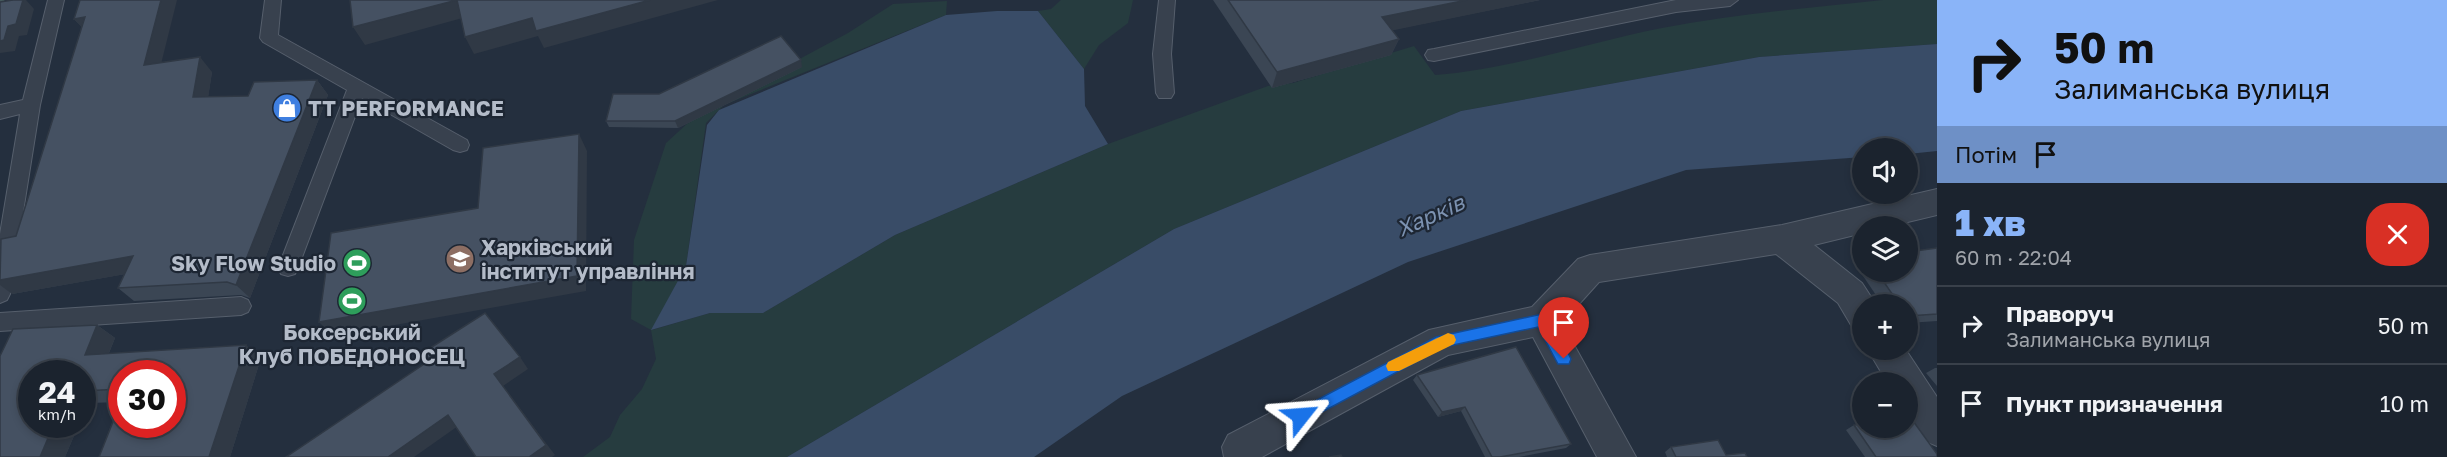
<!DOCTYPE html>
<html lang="uk">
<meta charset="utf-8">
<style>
body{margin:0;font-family:"Golos Text",sans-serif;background:#282f3a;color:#f1f3f6;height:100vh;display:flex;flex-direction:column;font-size:22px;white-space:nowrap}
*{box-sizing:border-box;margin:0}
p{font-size:20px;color:#a0a4aa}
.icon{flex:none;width:33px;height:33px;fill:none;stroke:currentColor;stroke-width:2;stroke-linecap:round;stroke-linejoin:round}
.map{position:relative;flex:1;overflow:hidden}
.sheet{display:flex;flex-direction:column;background:#1b232e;width:510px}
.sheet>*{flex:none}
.top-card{background:#8ab4f8;color:#111;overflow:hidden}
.buttons{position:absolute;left:1852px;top:138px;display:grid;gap:12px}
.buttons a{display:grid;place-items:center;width:66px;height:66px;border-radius:50%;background:#1b232e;box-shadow:0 3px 9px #0003,0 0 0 2px #39404a;font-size:30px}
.speed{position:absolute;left:18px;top:360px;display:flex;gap:12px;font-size:30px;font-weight:700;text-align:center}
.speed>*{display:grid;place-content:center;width:78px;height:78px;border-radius:50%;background:#1b232e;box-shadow:0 3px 9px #0003,0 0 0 2px #39404a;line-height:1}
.speed small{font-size:15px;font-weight:400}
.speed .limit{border:9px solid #d22;background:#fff;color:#111}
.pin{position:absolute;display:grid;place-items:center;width:51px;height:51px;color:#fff;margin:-62px -26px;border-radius:50% 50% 50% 0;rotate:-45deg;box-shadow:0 0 6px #0007}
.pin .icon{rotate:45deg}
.me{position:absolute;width:66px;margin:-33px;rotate:62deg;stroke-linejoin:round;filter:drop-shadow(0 0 4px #0008)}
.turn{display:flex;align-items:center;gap:21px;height:126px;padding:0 18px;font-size:27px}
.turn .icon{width:78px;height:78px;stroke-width:2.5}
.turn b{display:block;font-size:42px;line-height:51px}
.then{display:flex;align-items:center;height:57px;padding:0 18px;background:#0003;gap:12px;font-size:22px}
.round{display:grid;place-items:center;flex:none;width:63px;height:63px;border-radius:24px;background:#282f3a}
.summary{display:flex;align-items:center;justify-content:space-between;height:102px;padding:0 18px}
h1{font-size:36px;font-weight:800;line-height:45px;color:#8ab4f8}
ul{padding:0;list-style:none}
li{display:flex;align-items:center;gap:18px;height:78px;padding:0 18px;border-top:2px solid #39404a}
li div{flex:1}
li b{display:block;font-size:22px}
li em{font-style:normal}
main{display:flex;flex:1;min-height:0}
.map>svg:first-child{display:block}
.green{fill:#263c3f}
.water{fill:#394c67}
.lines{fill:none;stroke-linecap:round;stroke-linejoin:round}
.lane-casing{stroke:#565f6c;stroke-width:2}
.street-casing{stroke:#565f6c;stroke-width:2}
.path{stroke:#44595c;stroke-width:4;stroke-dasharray:4.5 4.5;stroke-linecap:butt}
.lane{fill:#38414e;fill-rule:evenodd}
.street{fill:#38414e;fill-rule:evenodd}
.wall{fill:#3b4654;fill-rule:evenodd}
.shaded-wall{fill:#303945}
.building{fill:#455162;stroke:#303945;stroke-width:1.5}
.route{fill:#1a73e8;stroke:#114b97;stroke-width:1.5}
.slow{fill:#f59e0b}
.labels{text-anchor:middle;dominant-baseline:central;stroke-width:4.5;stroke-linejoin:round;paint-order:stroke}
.poi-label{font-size:21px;font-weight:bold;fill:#b4bcc9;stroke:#1d2633;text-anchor:start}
.water-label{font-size:22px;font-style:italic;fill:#7c92b1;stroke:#1d2633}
</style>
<main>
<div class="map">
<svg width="1937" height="457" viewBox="0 0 1937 457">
<rect width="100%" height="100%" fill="#242f3e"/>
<g class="green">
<path d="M1061,0H1133L1128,23L1099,45L1084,69L1038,11L1051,9Z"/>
<path d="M1883,0H1937V44L1759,57L1461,111L1174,229L787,457H583L610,437L620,415L642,389L656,359L651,330L631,319L634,240L666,143L700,112L848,33L893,4L947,1L946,15L724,105L706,123L686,266L652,330L710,313H763L895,235L1108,144L1268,86L1293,83L1414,46L1435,75C1512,69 1586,43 1662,28C1735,14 1809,8 1883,0Z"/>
</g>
<g class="water">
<path d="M997,11H1038L1084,69L1085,106L1108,144L895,235L763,313H710L651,330L686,266L707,125L719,110L946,15Z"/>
<path d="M1937,44V151L1908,154V148H1863V157L1686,170L1408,262L1122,396L1034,457H787L1174,229L1461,111L1759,57Z"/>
</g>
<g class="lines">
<g class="lane-casing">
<g id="lane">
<path d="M48,0H64L40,105L10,294L7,300L0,303V234L20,114L0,119V105L23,100Z"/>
<path d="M265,0H281L278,35L467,140L469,145L467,150L460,152L453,150L362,98L298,268L295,274L288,276L281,274L278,268L347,90L263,42L260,38Z"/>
<path d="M1159,0H1175L1171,54L1174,93L1171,98H1159L1156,93L1153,54Z"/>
<path d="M1676,0H1738L1730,6L1676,12L1434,61L1428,60L1425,55L1428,50L1434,49Z"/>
<path d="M241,297L248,300L251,306L248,312L241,315L0,331V313Z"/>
</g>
</g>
<g class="street-casing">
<g id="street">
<path d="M1937,189V215L1891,226H1863V233L1814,245L1862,283L1875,303L1863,304V329L1851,325L1838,303L1776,254L1599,282L1562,323L1636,457H1597L1533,337L1448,355L1262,457H1224L1222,447L1228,435L1429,330L1532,307L1578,259L1590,255L1782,225Z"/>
<path d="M1868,350H1906L1937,397V446C1907,435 1908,410 1908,382H1887Z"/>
</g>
</g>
<path class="path" d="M0,1L8,0"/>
<use href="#lane" class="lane"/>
<use href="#street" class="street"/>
</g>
<g class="wall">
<path d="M1213,0H1540L1392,30L1399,39L1391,55L1272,88Z"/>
<path d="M74,19L162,62L212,72L208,97L248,96L317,80L328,95L250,298L241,295L134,301L118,288L125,274L12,294L82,27Z"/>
<path d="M802,67L678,128L609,127L606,121L659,94Z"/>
<path d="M1937,248V321L1908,323V304H1882L1855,264L1863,258V272H1908L1916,251Z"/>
<path d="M97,325L115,338L109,353L261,358L230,457H99L120,402L89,403L82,417V374L32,424H79L65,457H0ZM122,374L172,424H122Z"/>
<path d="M1935,368H1937V386L1926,373Z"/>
<path d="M1417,375L1571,444L1566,448L1519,457H1485L1461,411L1438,417L1413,380Z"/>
<path d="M1863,408V428L1937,457H1865L1846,430L1854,425L1860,424L1853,414Z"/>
<path d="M1671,447L1726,455L1747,457H1667L1665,452Z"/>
</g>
<g class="shaded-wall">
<path d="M23,0H26L34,9L27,35L19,36L15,51L0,53V41Z"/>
<path d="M161,0H177L157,80L144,65Z"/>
<path d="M457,0L466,17L365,45L353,27Z"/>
<path d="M650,0H718L544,48L538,36L474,54L465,37L532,18Z"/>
<path d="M1467,0H1540L1375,34L1382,17Z"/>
<path d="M85,17L88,34L74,19Z"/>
<path d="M1399,39L1391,55L1272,88L1277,72Z"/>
<path d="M200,57L212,72L206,112L193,97Z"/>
<path d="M801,60L802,67L678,128L675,121Z"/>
<path d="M317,80L328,95L250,298L236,285Z"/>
<path d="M579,134L587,151L586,291L333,336L319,322L577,276Z"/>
<path d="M133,256L149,270L12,294L0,285V280Z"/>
<path d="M97,325L115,338L103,367L85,355Z"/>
<path d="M246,345L261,358L230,457H209Z"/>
<path d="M520,357L528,369L503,386L555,455L552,457H529L494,374Z"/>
<path d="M82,399L89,403L82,417Z"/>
<path d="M1465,407L1461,411L1438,417L1442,412Z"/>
<path d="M448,415L458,426L414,457H388Z"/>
<path d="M54,424H79L65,457H40Z"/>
</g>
<g class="building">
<path d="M13,0H23L16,24L8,26L4,40L0,41V2Z"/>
<path d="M80,0H161L144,65L200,57L193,97L248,96L254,82L317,80L236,285L227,282L118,288L133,256L0,280L1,239L16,236L85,17L74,19Z"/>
<path d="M350,0H457L353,27Z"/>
<path d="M457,0H650L536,31L532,18L465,37Z"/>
<path d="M1228,0H1467L1382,17L1399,39L1277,72Z"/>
<path d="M781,36L801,60L675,121H606L613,94H659Z"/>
<path d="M579,134L577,276L319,322L331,233L478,208L483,148Z"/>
<path d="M1937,248V314L1908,316V304H1899L1877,272H1908V252Z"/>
<path d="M485,313L520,357L494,374L546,445L529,457H476L448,415L388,457H286L430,360L424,352Z"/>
<path d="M97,325L85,355L246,345L209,457H99L122,399V424H172V374H122V389L82,391V374H32V424H54L40,457H0V356L13,329Z"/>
<path d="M1516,347L1571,444L1500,457H1492L1465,407L1442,412L1417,375Z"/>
<path d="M1908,414L1937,454V457H1876L1854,425L1863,424V428H1908Z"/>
<path d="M1718,440L1726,455L1745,453L1747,457H1676L1671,447Z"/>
<path d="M1341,455L1342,457H1329Z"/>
</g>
<path class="route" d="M1542,314L1547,316L1569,355L1571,359L1569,364H1558L1538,327L1444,347L1307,420H1296L1294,416L1296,411L1436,337Z"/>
<path class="slow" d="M1448,333L1454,335L1456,340L1454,344L1399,371H1388L1386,366L1388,362Z"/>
<defs>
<g id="shop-disc" transform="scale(1.5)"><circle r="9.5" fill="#3f7fe0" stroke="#1d2633"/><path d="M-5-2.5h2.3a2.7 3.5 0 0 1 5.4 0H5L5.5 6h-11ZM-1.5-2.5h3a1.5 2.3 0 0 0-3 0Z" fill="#fff"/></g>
<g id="university-disc" transform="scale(1.5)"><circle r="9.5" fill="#8d6e63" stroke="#1d2633"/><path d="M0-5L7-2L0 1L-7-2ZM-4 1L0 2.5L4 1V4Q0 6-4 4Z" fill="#fff"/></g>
<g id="stadium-disc" transform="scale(1.5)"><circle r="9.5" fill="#2e9e5b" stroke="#1d2633"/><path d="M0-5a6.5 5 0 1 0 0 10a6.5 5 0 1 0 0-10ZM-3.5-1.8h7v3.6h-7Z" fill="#fff"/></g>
</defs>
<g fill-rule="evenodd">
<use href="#shop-disc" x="287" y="108"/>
<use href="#university-disc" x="460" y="259"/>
<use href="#stadium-disc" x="357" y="263"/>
<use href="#stadium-disc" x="352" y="301"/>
</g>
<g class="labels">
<g class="poi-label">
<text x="308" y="108">TT PERFORMANCE</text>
<text x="481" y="247">Харківський<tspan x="481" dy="24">інститут управління</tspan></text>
<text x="336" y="263" text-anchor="end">Sky Flow Studio</text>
<text x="352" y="332" text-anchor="middle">Боксерський<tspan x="352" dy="24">Клуб ПОБЕДОНОСЕЦ</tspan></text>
</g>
<g class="water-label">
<text transform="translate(1430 215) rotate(-24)">Харків</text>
</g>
</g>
</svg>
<div class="buttons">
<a><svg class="icon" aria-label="sound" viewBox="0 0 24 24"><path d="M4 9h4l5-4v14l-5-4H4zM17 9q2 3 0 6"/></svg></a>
<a><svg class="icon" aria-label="layers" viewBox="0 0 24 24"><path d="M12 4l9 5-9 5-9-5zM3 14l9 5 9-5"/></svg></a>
<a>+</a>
<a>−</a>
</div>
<div class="speed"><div>24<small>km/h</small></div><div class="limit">30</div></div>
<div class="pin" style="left:1564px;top:359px;background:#d93025"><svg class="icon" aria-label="arrive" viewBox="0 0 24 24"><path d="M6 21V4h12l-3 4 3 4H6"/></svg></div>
<svg class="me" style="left:1301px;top:416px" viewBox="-20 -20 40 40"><path d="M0-17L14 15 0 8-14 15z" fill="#1a73e8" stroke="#fff" stroke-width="4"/></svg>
</div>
<section class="sheet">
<div class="top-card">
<div class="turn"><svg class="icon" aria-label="right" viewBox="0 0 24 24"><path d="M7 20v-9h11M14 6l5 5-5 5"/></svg><div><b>50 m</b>Залиманська вулиця</div></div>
<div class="then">Потім<svg class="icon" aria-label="arrive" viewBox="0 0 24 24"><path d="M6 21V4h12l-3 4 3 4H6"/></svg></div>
</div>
<div class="summary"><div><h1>1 хв</h1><p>60 m · 22:04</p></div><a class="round" style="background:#d93025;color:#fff"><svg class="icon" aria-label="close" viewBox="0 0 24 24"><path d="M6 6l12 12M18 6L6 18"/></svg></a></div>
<ul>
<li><svg class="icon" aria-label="right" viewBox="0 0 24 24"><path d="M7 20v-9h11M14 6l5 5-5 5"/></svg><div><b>Праворуч</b><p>Залиманська вулиця</p></div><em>50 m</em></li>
<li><svg class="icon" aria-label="arrive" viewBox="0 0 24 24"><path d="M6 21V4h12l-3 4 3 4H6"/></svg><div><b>Пункт призначення</b></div><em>10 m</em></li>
</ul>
</section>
</main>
